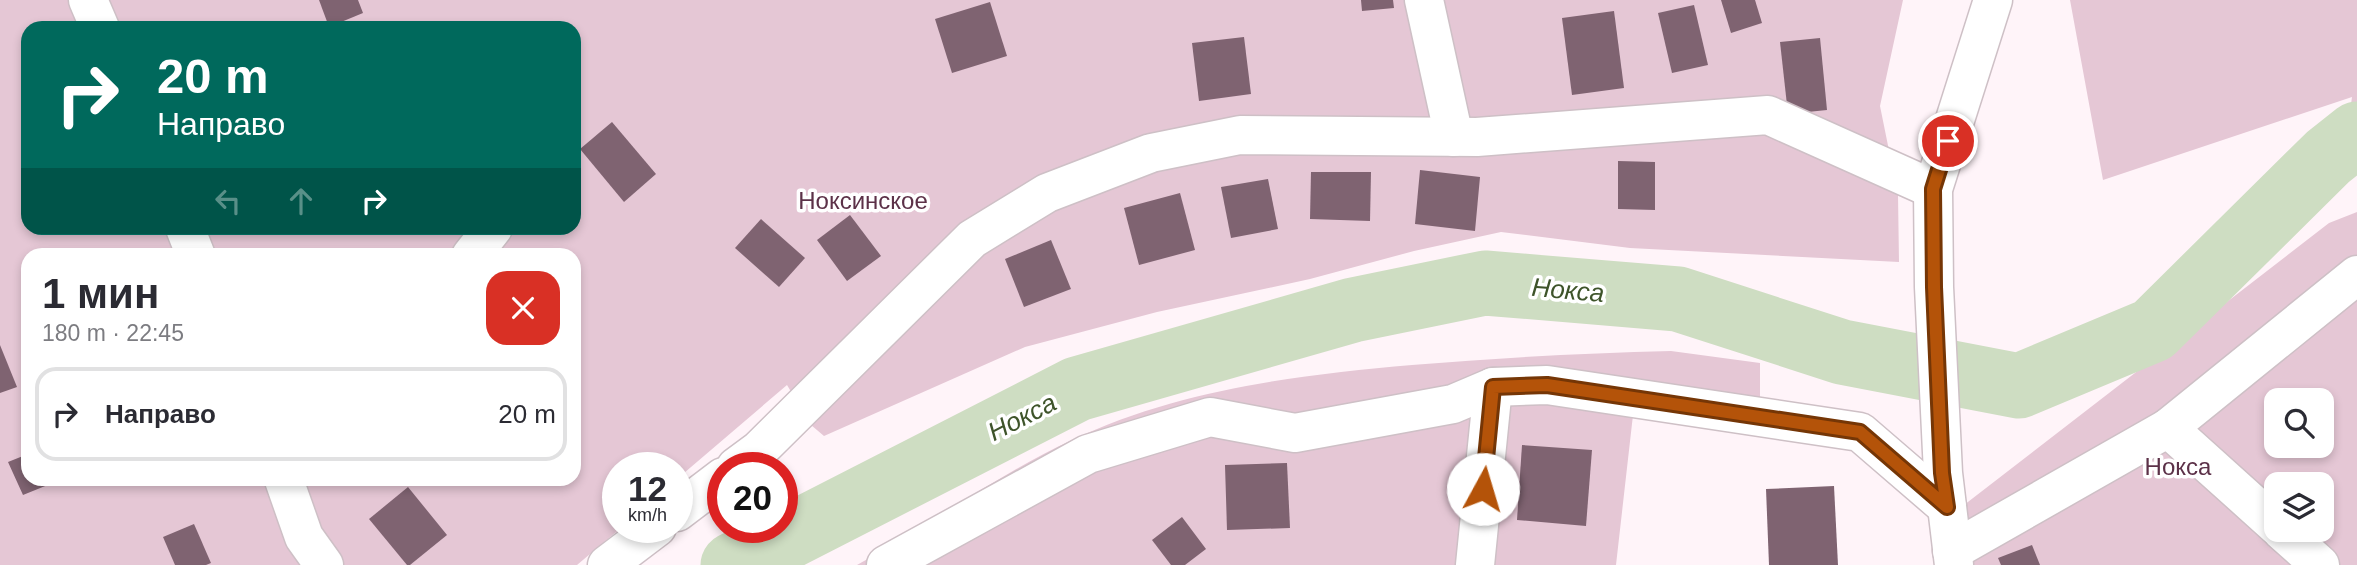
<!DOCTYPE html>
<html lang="ru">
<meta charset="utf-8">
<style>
body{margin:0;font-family:Helvetica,sans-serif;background:#f2f2f3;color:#2b2b33;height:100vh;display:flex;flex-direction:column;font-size:26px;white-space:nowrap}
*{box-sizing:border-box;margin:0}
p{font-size:23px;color:#7c7c81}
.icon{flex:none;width:38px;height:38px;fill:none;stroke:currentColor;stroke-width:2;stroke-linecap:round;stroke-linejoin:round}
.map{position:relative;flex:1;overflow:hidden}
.side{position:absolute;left:21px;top:248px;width:560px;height:238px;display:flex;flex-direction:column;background:#fff;border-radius:21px;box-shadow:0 4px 10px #0003}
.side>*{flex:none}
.hud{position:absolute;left:21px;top:21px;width:560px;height:214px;border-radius:21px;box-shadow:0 4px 10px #0003;background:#00695c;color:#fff;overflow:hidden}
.controls{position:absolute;left:2264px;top:388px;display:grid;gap:14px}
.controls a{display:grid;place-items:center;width:70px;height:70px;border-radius:14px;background:#fff;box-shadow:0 4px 10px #0003;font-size:35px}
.speed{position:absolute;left:602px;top:452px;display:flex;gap:14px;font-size:35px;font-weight:700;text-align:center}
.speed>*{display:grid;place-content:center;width:91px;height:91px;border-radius:50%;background:#fff;box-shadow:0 4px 10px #0003;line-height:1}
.speed small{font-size:18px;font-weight:400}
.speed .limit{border:10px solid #d22;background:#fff;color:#111}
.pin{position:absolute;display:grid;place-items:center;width:60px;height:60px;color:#fff;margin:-30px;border:4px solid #fff;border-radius:50%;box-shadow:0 2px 7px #0007}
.me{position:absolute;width:77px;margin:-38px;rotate:6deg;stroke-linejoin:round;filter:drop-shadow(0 0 5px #0008)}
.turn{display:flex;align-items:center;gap:24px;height:147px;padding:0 21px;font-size:32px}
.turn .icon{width:91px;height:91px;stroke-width:2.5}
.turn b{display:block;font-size:49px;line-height:60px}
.lanes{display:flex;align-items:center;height:66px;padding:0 21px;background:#0003;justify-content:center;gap:35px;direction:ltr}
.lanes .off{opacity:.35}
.round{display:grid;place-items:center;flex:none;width:74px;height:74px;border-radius:21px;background:#f2f2f3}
.head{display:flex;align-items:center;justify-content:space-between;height:119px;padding:0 21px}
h1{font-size:42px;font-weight:700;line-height:52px}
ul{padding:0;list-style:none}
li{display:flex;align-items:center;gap:21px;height:94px;margin:0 14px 10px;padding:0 7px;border:4px solid #e1e1e2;border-radius:21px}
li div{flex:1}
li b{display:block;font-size:26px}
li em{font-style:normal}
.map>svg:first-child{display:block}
.green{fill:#e5c7d5;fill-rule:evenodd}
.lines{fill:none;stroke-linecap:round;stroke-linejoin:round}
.river{stroke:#ceddc2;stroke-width:65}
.building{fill:#7f6371}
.minor-casing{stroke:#cec0c6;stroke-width:41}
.minor{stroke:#fff;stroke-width:38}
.route-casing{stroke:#753606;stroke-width:18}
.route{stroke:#b45309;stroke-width:12}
.labels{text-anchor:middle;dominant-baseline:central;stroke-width:7;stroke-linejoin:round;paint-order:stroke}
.park-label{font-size:24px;fill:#5c3148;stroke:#fff}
.water-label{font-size:26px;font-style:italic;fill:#3e542a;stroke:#fff}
</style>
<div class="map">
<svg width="2357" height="565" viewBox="0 0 2357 565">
<rect width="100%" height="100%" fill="#fff4f9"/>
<g class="green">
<path d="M0,0H1903L1880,106L1898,195L1899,262L1630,248L1501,232L1414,251L1310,279L1157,312L1025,347L824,436L811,425L787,385L677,479V467H618V527H622L577,565H0ZM28,28H574V228H28ZM28,256H574V480H28Z"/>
<path d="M2070,0H2357V171L2341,176L2352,97L2103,180Z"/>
<path d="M2357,212V565H1973L1964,505L2329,223ZM2277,401H2322V446H2277ZM2277,485H2322V530H2277Z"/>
<path d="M1671,351L1760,363V436L1633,415L1616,565H857C930,525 997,475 1072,440C1178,390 1297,375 1412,365C1498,358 1584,353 1671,351Z"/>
</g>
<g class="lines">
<path class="river" d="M733,565L1077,389L1353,310L1485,283L1678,299L1842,352L2019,386L2153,330L2328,157L2357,134"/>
</g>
<g class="building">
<path d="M319,0H358L363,13L329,27Z"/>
<path d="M1361,0H1393L1394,8L1362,11Z"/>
<path d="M1721,0H1755L1762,23L1731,33Z"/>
<path d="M990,2L1007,56L952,73L935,19Z"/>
<path d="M1694,5L1708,65L1672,73L1658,13Z"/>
<path d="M1614,11L1624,88L1572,95L1562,18Z"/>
<path d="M1244,37L1251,94L1199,101L1192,43Z"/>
<path d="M1820,38L1827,110L1788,114L1780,42Z"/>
<path d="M612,122L656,174L624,202L580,149Z"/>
<path d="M1618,161L1655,162V210L1618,209Z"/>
<path d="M1420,170L1480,177L1475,231L1415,224Z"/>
<path d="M1311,172H1371L1370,221L1310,219Z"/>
<path d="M1268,179L1278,229L1231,238L1221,187Z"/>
<path d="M1180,193L1195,250L1139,265L1124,208Z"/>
<path d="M850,215L881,256L847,281L817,240Z"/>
<path d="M761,219L805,258L779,287L735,248Z"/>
<path d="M1051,240L1071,289L1024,307L1005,259Z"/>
<path d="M0,345L17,387L0,393Z"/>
<path d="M1522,445L1592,450L1586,526L1517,520Z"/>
<path d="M28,454V480H60L23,495L8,462Z"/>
<path d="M1287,463L1290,528L1227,530L1225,465Z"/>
<path d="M1834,486L1838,565H1769L1766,489Z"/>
<path d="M408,487L447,535L410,565H407L369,519Z"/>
<path d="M1182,517L1206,549L1185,565H1171L1152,540Z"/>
<path d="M194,524L211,563L206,565H175L163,537Z"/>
<path d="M2032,545L2040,565H2001L1998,558Z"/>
</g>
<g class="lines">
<g class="minor-casing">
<g id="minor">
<path d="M88,0L100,28"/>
<path d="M1424,0L1454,137"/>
<path d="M185,228L196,256"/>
<path d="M471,256L493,228"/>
<path d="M2168,428L2277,526"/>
<path d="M736,467L759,450L972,239L1047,193L1151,153L1240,135L1477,137L1768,115L1933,189"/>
<path d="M284,480L304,537L324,565"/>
<path d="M677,512L723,477"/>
<path d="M2281,530L2320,565"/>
<path d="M1952,551L2168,428L2357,275"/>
<path d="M607,565L657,527"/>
<path d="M886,565L1088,454L1210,417L1295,433L1453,404L1493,387L1547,385L1860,432L1947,507"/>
<path d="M1475,565L1493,387"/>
<path d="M1954,565L1943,473L1934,287L1933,189L1993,0"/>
</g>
</g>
<use href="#minor" class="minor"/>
</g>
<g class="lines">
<g class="route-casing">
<path id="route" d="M1483,489L1493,387L1547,385L1860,432L1947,507L1942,473L1934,287L1933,189L1948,141"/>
</g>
<use href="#route" class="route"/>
</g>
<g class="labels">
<g class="park-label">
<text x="863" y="200">Ноксинское</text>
<text x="2178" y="466">Нокса</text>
</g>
<g class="water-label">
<text transform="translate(1568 290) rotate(5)">Нокса</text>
<text transform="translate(1022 417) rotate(-27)">Нокса</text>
</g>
</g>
</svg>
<div class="controls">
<a><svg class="icon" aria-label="search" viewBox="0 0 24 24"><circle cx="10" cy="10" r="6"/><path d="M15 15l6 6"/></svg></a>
<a><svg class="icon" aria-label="layers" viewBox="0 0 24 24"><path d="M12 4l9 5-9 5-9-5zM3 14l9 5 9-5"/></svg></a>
</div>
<div class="speed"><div>12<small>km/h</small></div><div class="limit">20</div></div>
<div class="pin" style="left:1948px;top:141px;background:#d93025"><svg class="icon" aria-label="arrive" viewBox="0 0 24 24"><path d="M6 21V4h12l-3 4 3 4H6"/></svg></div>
<svg class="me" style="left:1483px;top:489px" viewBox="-20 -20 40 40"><circle r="19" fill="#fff"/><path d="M0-13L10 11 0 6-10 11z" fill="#b45309"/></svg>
<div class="hud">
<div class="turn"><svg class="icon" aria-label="right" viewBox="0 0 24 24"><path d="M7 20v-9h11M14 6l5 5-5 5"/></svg><div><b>20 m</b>Направо</div></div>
<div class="lanes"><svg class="icon off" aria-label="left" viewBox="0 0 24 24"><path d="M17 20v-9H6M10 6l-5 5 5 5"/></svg><svg class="icon off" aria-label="ahead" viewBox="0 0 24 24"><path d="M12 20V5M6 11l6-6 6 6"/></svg><svg class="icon" aria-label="right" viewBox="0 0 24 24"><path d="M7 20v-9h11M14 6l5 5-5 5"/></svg></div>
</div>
<section class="side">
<div class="head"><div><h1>1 мин</h1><p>180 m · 22:45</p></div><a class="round" style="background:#d93025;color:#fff"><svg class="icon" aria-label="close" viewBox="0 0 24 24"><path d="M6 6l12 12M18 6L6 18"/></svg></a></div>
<ul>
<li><svg class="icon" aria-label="right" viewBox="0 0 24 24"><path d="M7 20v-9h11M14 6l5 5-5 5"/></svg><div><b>Направо</b></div><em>20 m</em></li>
</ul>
</section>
</div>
